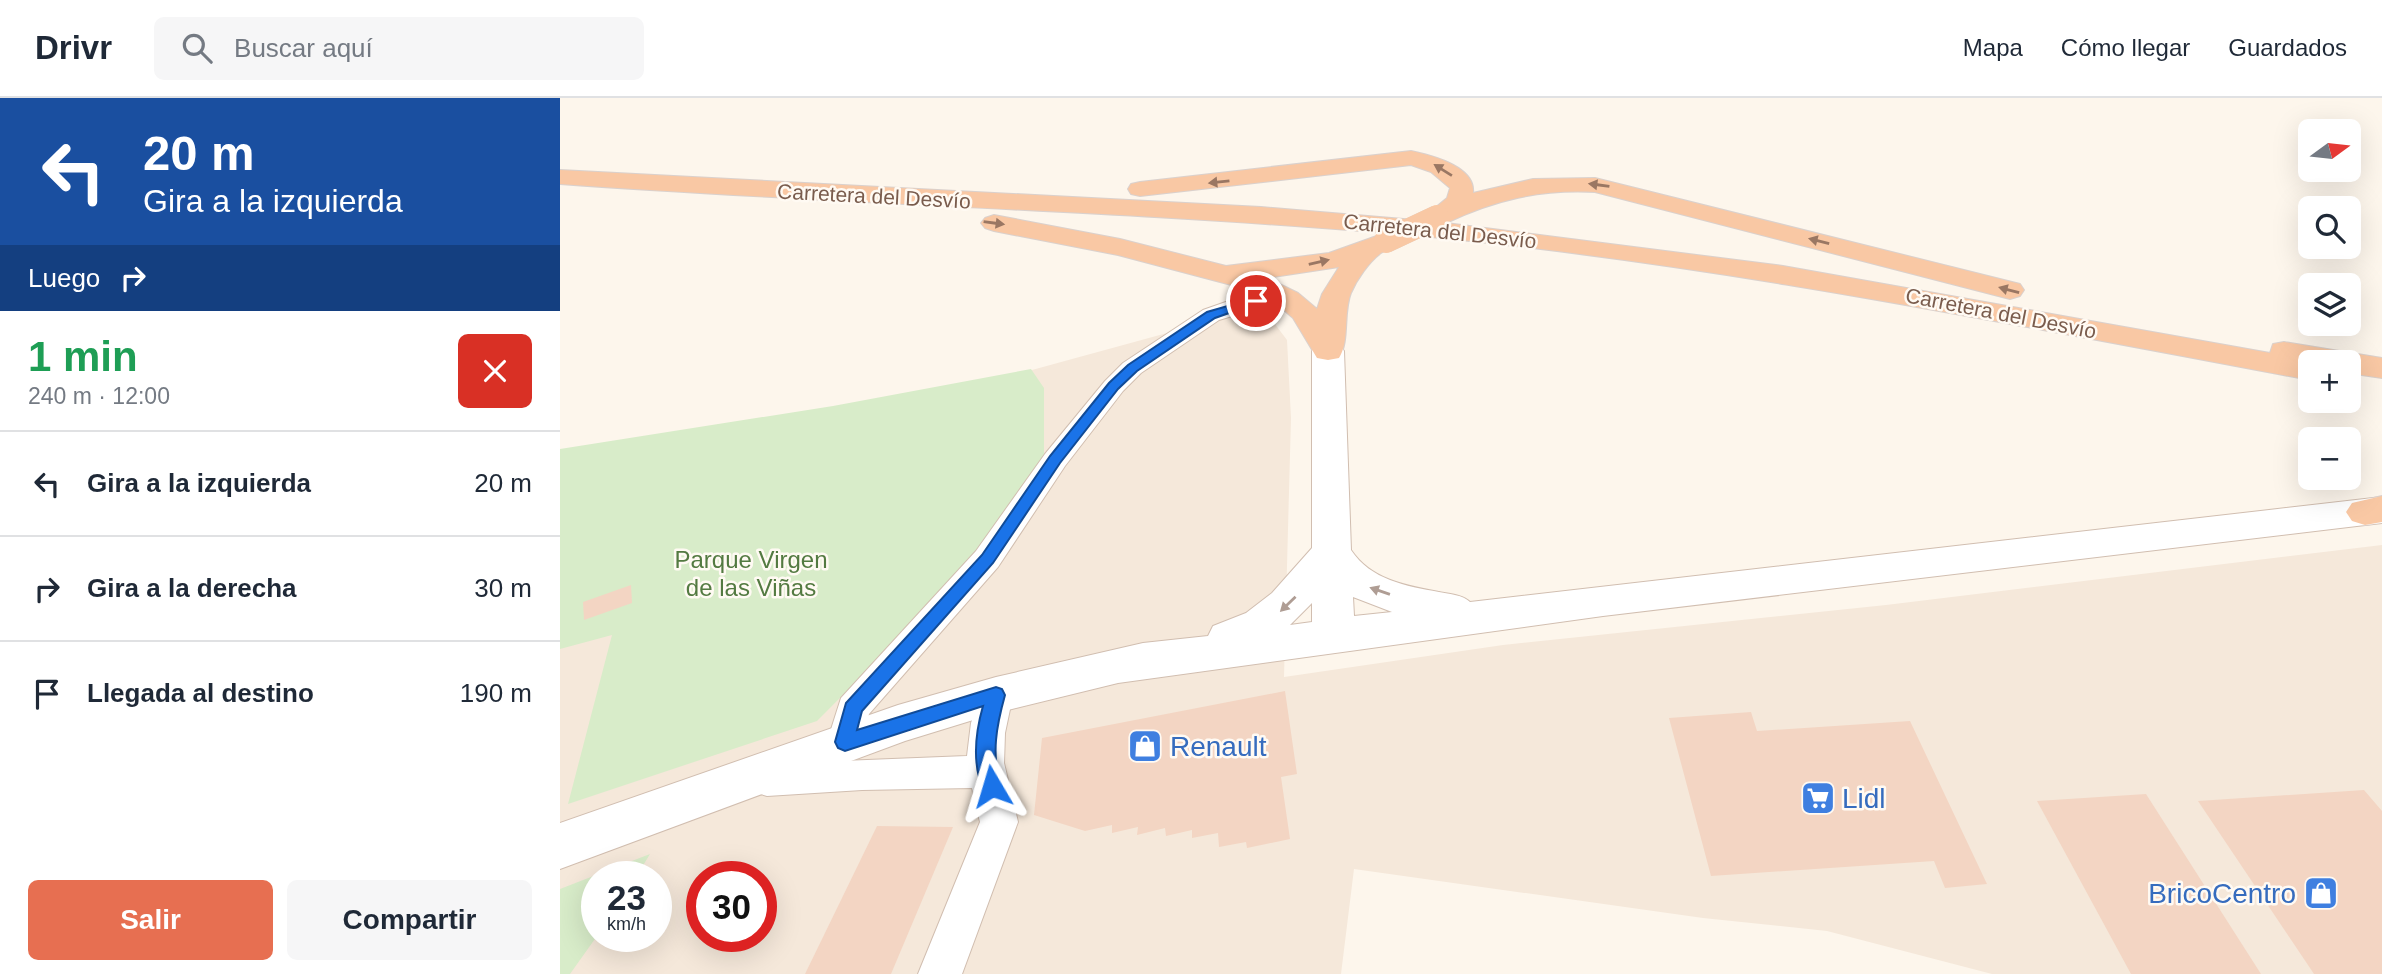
<!DOCTYPE html>
<html lang="es">
<meta charset="utf-8">
<style>
body{margin:0;font-family:Helvetica,sans-serif;background:#f6f6f7;color:#1f2937;height:100vh;display:flex;flex-direction:column;font-size:26px;white-space:nowrap}
*{box-sizing:border-box;margin:0}
p{font-size:23px;color:#747a83}
.icon{flex:none;width:38px;height:38px;fill:none;stroke:currentColor;stroke-width:2;stroke-linecap:round;stroke-linejoin:round}
.map{position:relative;flex:1;overflow:hidden}
.sheet{display:flex;flex-direction:column;background:#fff;width:560px}
.sheet>*{flex:none}
.banner{background:#1a4fa0;color:#fff;overflow:hidden}
.needle{width:46px;rotate:75deg}
.controls{position:absolute;left:1738px;top:21px;display:grid;gap:14px}
.controls a{display:grid;place-items:center;width:63px;height:63px;border-radius:10px;background:#fff;box-shadow:0 7px 28px #0002;font-size:35px}
.speed{position:absolute;left:21px;top:763px;display:flex;gap:14px;font-size:35px;font-weight:700;text-align:center}
.speed>*{display:grid;place-content:center;width:91px;height:91px;border-radius:50%;background:#fff;box-shadow:0 7px 28px #0002;line-height:1}
.speed small{font-size:18px;font-weight:400}
.speed .limit{border:10px solid #d22;background:#fff;color:#111}
.pin{position:absolute;display:grid;place-items:center;width:60px;height:60px;color:#fff;margin:-30px;border:4px solid #fff;border-radius:50%;box-shadow:0 2px 7px #0007}
.me{position:absolute;width:77px;margin:-38px;rotate:353deg;stroke-linejoin:round;filter:drop-shadow(0 0 5px #0008)}
.turn{display:flex;align-items:center;gap:24px;height:147px;padding:0 28px;font-size:32px}
.turn .icon{width:91px;height:91px;stroke-width:2.5}
.turn b{display:block;font-size:49px;line-height:60px}
.then{display:flex;align-items:center;height:66px;padding:0 28px;background:#0003;gap:14px;font-size:26px}
.round{display:grid;place-items:center;flex:none;width:74px;height:74px;border-radius:10px;background:#f6f6f7}
.summary{display:flex;align-items:center;justify-content:space-between;height:119px;padding:0 28px}
h1{font-size:42px;font-weight:800;line-height:52px;color:#1e9e55}
.action{display:flex;gap:14px;margin-top:auto;padding:14px 28px}
.action a{flex:1;height:80px;border-radius:10px;background:#e76f51;color:#fff;font-size:28px;font-weight:800;line-height:80px;text-align:center}
.action a+a{background:#f6f6f7;color:#1f2937}
ul{padding:0;list-style:none}
li{display:flex;align-items:center;gap:21px;height:105px;padding:0 28px;border-top:2px solid #e0e1e3}
li div{flex:1}
li b{display:block;font-size:26px}
li em{font-style:normal}
header{display:flex;align-items:center;gap:42px;box-sizing:border-box;height:98px;padding:0 35px;background:#fff;border-bottom:2px solid #e0e1e3}
header strong{font-size:33px}
nav{display:flex;gap:38px;margin-inline-start:auto;font-size:24px}
.search{width:490px;height:63px;background:#f6f6f7;display:flex;align-items:center;gap:18px;box-sizing:border-box;padding:0 24px;border-radius:10px;color:#747a83;font-size:26px}
main{display:flex;flex:1;min-height:0}
.map>svg:first-child{display:block}
.residential{fill:#f5e8da;fill-rule:evenodd}
.green{fill:#d8ecc9}
.building{fill:#f3d5c3}
.lines{fill:none;stroke-linecap:round;stroke-linejoin:round}
.minor-casing{stroke:#d1beb0;stroke-width:2}
.tertiary-casing{stroke:#d1beb0;stroke-width:2}
.trunk-casing{stroke:#dad1cd;stroke-width:2}
.minor{fill:#fff;fill-rule:evenodd}
.tertiary{fill:#fff;fill-rule:evenodd}
.trunk{fill:#f9c8a4;fill-rule:evenodd}
.trunk-bridge-casing{stroke:#dad1cd;stroke-width:24;stroke-linecap:butt}
.trunk-bridge{stroke:#f9c8a4;stroke-width:24}
.oneway{fill:#9a7763}
.oneway2{fill:#af9d94}
.route{fill:#1a73e8;stroke:#114b97;stroke-width:2}
.labels{text-anchor:middle;dominant-baseline:central;stroke-width:5;stroke-linejoin:round;paint-order:stroke}
.far-street-label{font-size:21px;fill:#7a5c4d;stroke:#fffaf3}
.park-label{font-size:24px;fill:#537a41;stroke:#fffaf3}
.near-shop-label{font-size:28px;fill:#366cbe;stroke:#fffaf3;text-anchor:start}
</style>
<header>
<strong>Drivr</strong>
<div class="search"><svg class="icon" aria-label="search" viewBox="0 0 24 24"><circle cx="10" cy="10" r="6"/><path d="M15 15l6 6"/></svg>Buscar aquí</div>
<nav><a>Mapa</a><a>Cómo llegar</a><a>Guardados</a></nav>
</header>
<main>
<section class="sheet">
<div class="banner">
<div class="turn"><svg class="icon" aria-label="left" viewBox="0 0 24 24"><path d="M17 20v-9H6M10 6l-5 5 5 5"/></svg><div><b>20 m</b>Gira a la izquierda</div></div>
<div class="then">Luego<svg class="icon" aria-label="right" viewBox="0 0 24 24"><path d="M7 20v-9h11M14 6l5 5-5 5"/></svg></div>
</div>
<div class="summary"><div><h1>1 min</h1><p>240 m · 12:00</p></div><a class="round" style="background:#d93025;color:#fff"><svg class="icon" aria-label="close" viewBox="0 0 24 24"><path d="M6 6l12 12M18 6L6 18"/></svg></a></div>
<ul>
<li><svg class="icon" aria-label="left" viewBox="0 0 24 24"><path d="M17 20v-9H6M10 6l-5 5 5 5"/></svg><div><b>Gira a la izquierda</b></div><em>20 m</em></li>
<li><svg class="icon" aria-label="right" viewBox="0 0 24 24"><path d="M7 20v-9h11M14 6l5 5-5 5"/></svg><div><b>Gira a la derecha</b></div><em>30 m</em></li>
<li><svg class="icon" aria-label="arrive" viewBox="0 0 24 24"><path d="M6 21V4h12l-3 4 3 4H6"/></svg><div><b>Llegada al destino</b></div><em>190 m</em></li>
</ul>
<div class="action"><a>Salir</a><a>Compartir</a></div>
</section>
<div class="map">
<svg width="1822" height="876" viewBox="0 0 1822 876">
<rect width="100%" height="100%" fill="#fdf6ec"/>
<path class="residential" d="M702,209L727,242L731,320L724,579L943,547L1326,507L1822,447V876H1432L1267,833L1143,820L794,771L781,876H0V374L461,275ZM37,779H96V838H37ZM142,779H201V838H142Z"/>
<g class="green">
<path d="M471,271L484,290V370L426,453L257,623L8,706L52,537L0,551V351L273,308Z"/>
<path d="M90,756L76,779H37V838L10,876H0V791Z"/>
</g>
<g class="building">
<path d="M71,487L72,505L24,522L23,504Z"/>
<path d="M725,593L737,676L721,679L730,741L687,750L686,744L659,749L658,735L632,740V732L606,738L605,730L577,737L578,729L552,735V727L525,733L474,717L482,640Z"/>
<path d="M1191,614L1197,633L1350,623L1427,786L1385,790L1374,763L1151,778L1109,620Z"/>
<path d="M1804,692L1822,713V876H1754L1638,703Z"/>
<path d="M1586,696L1701,876H1571L1477,703Z"/>
<path d="M317,728L393,729L331,876H245Z"/>
</g>
<g class="lines">
<g class="minor-casing">
<g id="minor">
<path d="M714,187L722,189L725,194L705,208L659,222L581,275L563,293L505,368L438,469L309,616L298,655L285,659L272,655L267,644L281,600L416,453L485,356L545,283L563,265L643,212Z"/>
<path d="M436,583L448,587L453,597L445,635L444,665L458,724L402,876H358L420,724L412,690L302,692L207,698L194,694L188,682L194,670L207,666L407,658L411,625L424,587Z"/>
</g>
</g>
<g class="tertiary-casing">
<path id="tertiary" d="M768,244L779,246L784,253L791,452C811,482 846,488 879,494C890,496 903,497 910,504L1822,399V425L1043,518L558,585L436,615L345,643L0,771V725L338,607L436,579L583,545L648,538L653,528L686,515L712,495L752,450V253L757,246ZM793,499L832,514L794,518ZM752,505V524L730,527Z"/>
</g>
<g class="trunk-casing">
<g id="trunk">
<path d="M851,53C870,57 916,68 913,95L973,81L1035,80L1460,186L1464,192L1460,198L1450,201L1035,94C980,91 935,102 886,125L1223,168L1710,255L1713,246L1724,244L1822,260V280L1788,275V264H1750V282C1444,225 1138,162 828,135L835,137L839,143C834,150 828,150 821,155C809,164 797,181 791,195C783,215 790,243 779,260L768,262L757,260L733,220L718,207L679,189L558,157L434,133L425,130L421,125L425,120L434,117L560,141L666,168L769,155L825,135C551,112 275,106 0,86V72L701,109L867,123L864,119L887,100L890,90L871,74L851,67L580,98L571,96L568,91L571,86L580,84ZM779,169L762,196L757,211L738,195L707,180Z"/>
<path d="M1822,398V424L1805,427L1792,423L1786,414L1792,405Z"/>
</g>
</g>
<use href="#minor" class="minor"/>
<use href="#tertiary" class="tertiary"/>
<use href="#trunk" class="trunk"/>
<g class="trunk-bridge-casing">
<path id="trunk-bridge" d="M826,143L877,119"/>
</g>
<use href="#trunk-bridge" class="trunk-bridge"/>
</g>
<defs><path id="oneway-solid" d="M-6-.8H1V-3.2L6.5 0L1 3.2V.8H-6Z" transform="scale(1.75)"/></defs>
<g class="oneway">
<use href="#oneway-solid" transform="translate(883 72) rotate(-148)"/>
<use href="#oneway-solid" transform="translate(659 84) rotate(174)"/>
<use href="#oneway-solid" transform="translate(1039 87) rotate(-172)"/>
<use href="#oneway-solid" transform="translate(434 125) rotate(8)"/>
<use href="#oneway-solid" transform="translate(1259 143) rotate(-166)"/>
<use href="#oneway-solid" transform="translate(759 164) rotate(-13)"/>
<use href="#oneway-solid" transform="translate(1449 192) rotate(-165)"/>
</g>
<g class="oneway2">
<use href="#oneway-solid" transform="translate(820 493) rotate(-161)"/>
<use href="#oneway-solid" transform="translate(728 506) rotate(136)"/>
</g>
<path class="route" d="M692,201L703,203L655,220L577,273L558,291L500,365L433,465L302,613L297,632L436,589L442,591L445,597C437,626 430,658 442,688L439,694L432,697L424,694C412,667 415,636 423,608L285,653L278,650L275,644L286,605L422,457L490,358L549,285L568,267L647,214Z"/>
<defs>
<g id="shop-square" transform="scale(1.75)"><rect x="-9" y="-9" width="18" height="18" rx="4" fill="#3f7fe0" stroke="#fffaf3"/><path d="M-5-2.5h2.3a2.7 3.5 0 0 1 5.4 0H5L5.5 6h-11ZM-1.5-2.5h3a1.5 2.3 0 0 0-3 0Z" fill="#fff"/></g>
<g id="supermarket-square" transform="scale(1.75)"><rect x="-9" y="-9" width="18" height="18" rx="4" fill="#3f7fe0" stroke="#fffaf3"/><path d="M-6-5.5h2.5l.6 2H6L4.5 2H-2.5L-4.4-4H-6ZM-1.5 3.2a1.3 1.3 0 1 0 .1 0ZM3 3.2a1.3 1.3 0 1 0 .1 0Z" fill="#fff"/></g>
</defs>
<g fill-rule="evenodd">
<use href="#shop-square" x="585" y="648"/>
<use href="#supermarket-square" x="1258" y="700"/>
<use href="#shop-square" x="1761" y="795"/>
</g>
<g class="labels">
<g class="far-street-label">
<text transform="translate(314 98) rotate(3)">Carretera del Desvío</text>
<text transform="translate(880 133) rotate(6)">Carretera del Desvío</text>
<text transform="translate(1441 215) rotate(11)">Carretera del Desvío</text>
</g>
<g class="park-label">
<text x="191" y="461">Parque Virgen<tspan x="191" dy="28">de las Viñas</tspan></text>
</g>
<g class="near-shop-label">
<text x="610" y="648">Renault</text>
<text x="1282" y="700">Lidl</text>
<text x="1736" y="795" text-anchor="end">BricoCentro</text>
</g>
</g>
</svg>
<div class="controls">
<a><svg class="needle" viewBox="-14 -14 28 28"><path d="M0-13l5 13h-10z" fill="#e53935"/><path d="M0 13l5-13h-10z" fill="#747a83"/></svg></a>
<a><svg class="icon" aria-label="search" viewBox="0 0 24 24"><circle cx="10" cy="10" r="6"/><path d="M15 15l6 6"/></svg></a>
<a><svg class="icon" aria-label="layers" viewBox="0 0 24 24"><path d="M12 4l9 5-9 5-9-5zM3 14l9 5 9-5"/></svg></a>
<a>+</a>
<a>−</a>
</div>
<div class="speed"><div>23<small>km/h</small></div><div class="limit">30</div></div>
<div class="pin" style="left:696px;top:203px;background:#d93025"><svg class="icon" aria-label="arrive" viewBox="0 0 24 24"><path d="M6 21V4h12l-3 4 3 4H6"/></svg></div>
<svg class="me" style="left:432px;top:688px" viewBox="-20 -20 40 40"><path d="M0-17L14 15 0 8-14 15z" fill="#1a73e8" stroke="#fff" stroke-width="4"/></svg>
</div>
</main>
